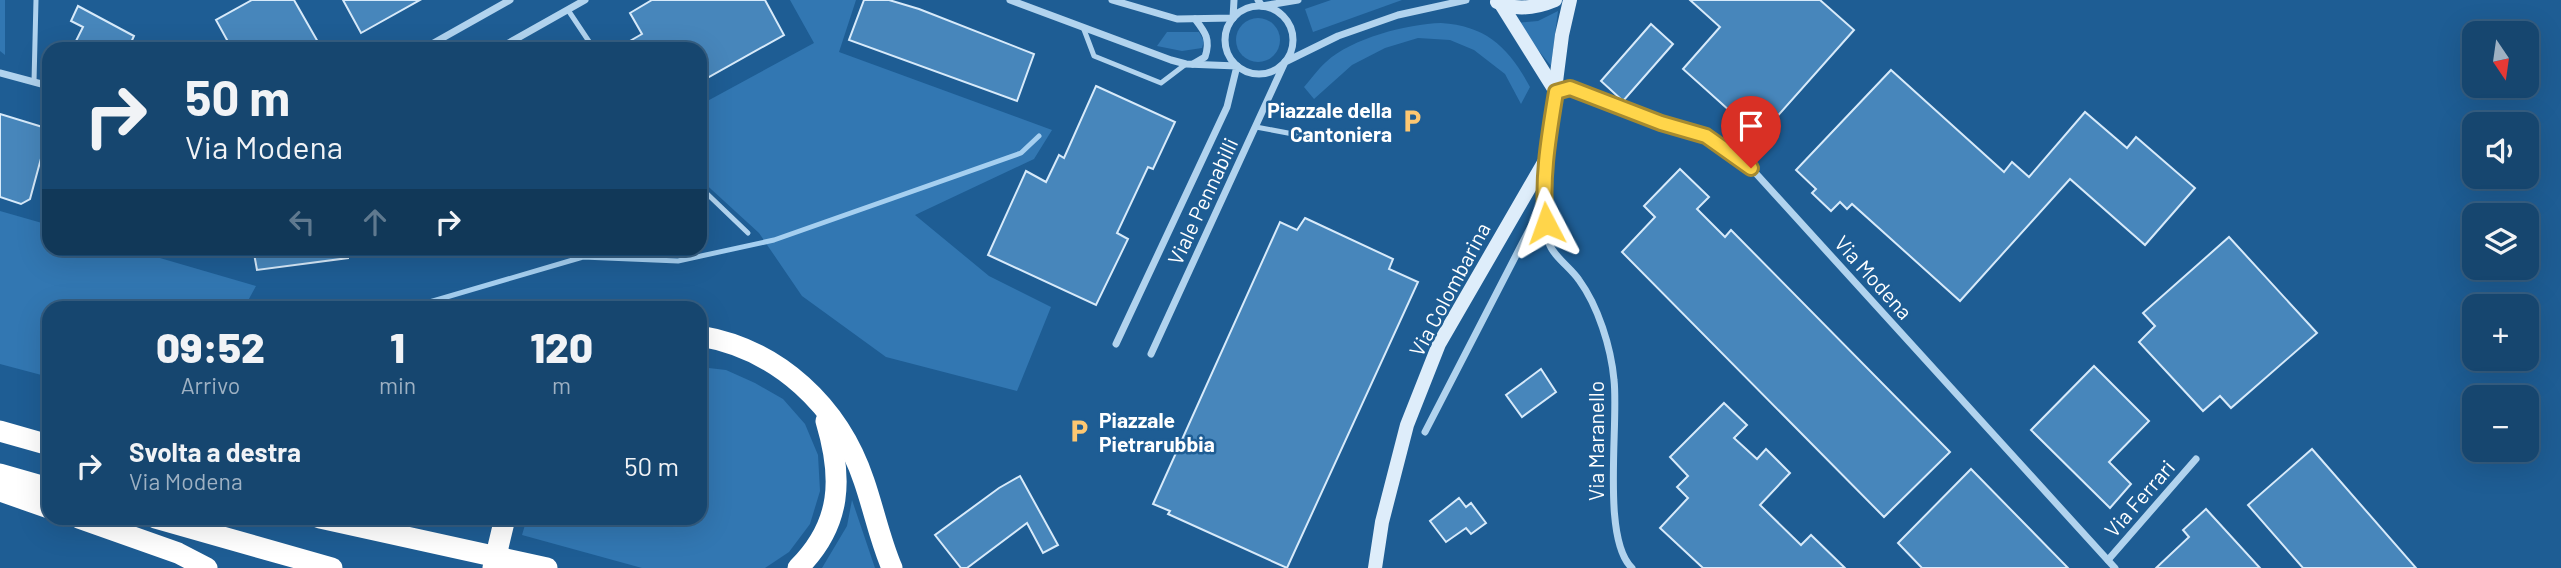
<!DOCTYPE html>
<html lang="it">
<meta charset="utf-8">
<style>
body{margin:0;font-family:Barlow,sans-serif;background:#1f4d74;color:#f1f3f6;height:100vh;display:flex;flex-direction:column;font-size:26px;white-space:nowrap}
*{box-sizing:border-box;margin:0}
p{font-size:23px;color:#9eb1c3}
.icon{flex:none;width:38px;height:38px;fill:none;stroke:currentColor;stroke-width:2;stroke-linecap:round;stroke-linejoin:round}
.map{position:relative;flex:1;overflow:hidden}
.panel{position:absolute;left:42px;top:301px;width:665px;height:224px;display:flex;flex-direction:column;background:#16466f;border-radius:21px;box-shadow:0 7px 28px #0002,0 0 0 2px #355e82}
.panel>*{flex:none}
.banner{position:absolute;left:42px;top:42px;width:665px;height:214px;border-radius:21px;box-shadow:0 7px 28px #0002,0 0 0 2px #355e82;background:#16466f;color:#f1f3f6;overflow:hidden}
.needle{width:46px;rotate:167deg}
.buttons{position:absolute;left:2462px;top:21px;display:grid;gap:14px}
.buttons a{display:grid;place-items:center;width:77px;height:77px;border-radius:14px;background:#16466f;box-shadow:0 7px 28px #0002,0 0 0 2px #355e82;font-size:35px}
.pin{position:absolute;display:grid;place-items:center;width:60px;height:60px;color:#fff;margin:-72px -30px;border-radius:50% 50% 50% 0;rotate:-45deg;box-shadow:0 0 7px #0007}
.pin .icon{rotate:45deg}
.me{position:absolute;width:77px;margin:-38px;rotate:356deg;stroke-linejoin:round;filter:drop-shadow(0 0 5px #0008)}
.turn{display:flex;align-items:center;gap:24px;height:147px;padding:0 28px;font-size:32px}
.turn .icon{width:91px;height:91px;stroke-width:2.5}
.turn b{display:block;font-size:49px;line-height:60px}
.lanes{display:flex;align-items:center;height:66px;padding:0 28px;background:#0003;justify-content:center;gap:35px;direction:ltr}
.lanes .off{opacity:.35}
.eta{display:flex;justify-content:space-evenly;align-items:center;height:119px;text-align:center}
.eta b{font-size:42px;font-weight:800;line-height:49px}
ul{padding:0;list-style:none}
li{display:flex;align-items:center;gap:21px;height:91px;padding:0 28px}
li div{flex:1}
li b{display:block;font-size:26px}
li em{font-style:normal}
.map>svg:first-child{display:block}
.green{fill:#3277b2}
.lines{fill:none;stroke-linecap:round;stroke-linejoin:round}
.stream{stroke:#a5cff0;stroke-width:5}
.building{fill:#4786bb;stroke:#d7eafa;stroke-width:2}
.lane{stroke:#b1d3ee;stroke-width:5}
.street{stroke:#b1d3ee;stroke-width:7}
.secondary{stroke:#deedfa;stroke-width:14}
.highway{stroke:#fff;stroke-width:21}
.highway-bridge{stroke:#fff;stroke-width:21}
.route-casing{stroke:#a68a30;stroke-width:18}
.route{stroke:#ffd54a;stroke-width:12}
.labels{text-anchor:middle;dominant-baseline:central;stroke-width:5;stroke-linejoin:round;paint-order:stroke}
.poi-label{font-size:21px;font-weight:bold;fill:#fff;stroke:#1e5d94;text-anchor:end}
.street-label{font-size:21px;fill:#fff;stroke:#1e5d94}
</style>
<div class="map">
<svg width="2561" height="568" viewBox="0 0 2561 568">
<rect width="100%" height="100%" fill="#1e5d94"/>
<g class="green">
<path d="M0,0H5V55L0,51Z"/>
<path d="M790,0H856L839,52L1052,130L1034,159L915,215L989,276L1051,307L1017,391L886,357L802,296L759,233L700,179V105L814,43Z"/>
<path d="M1331,0H1402L1313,32L1305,9Z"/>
<path d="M1558,11L1551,66L1516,23L1538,21Z"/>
<circle cx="1258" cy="40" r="22"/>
<path d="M1441,23C1487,26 1509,48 1530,87L1521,104L1505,74L1474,50L1450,40L1418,38L1385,48L1352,65L1314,99L1304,87C1311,79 1318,69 1326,62C1352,38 1407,24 1441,23Z"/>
<path d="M1167,32H1199L1204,41L1202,48L1182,51L1157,46Z"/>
<path d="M0,211L49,225V248L129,249L256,286L244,308H49V377L0,364Z"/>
<path d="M700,367L726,370L755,383L783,399L805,424L818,455L820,491L810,524L789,552L765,568H642L522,535L527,518H700Z"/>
<path d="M852,500L875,568H822L847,526Z"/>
</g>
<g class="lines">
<path class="stream" d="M409,308L583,257L678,261L774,240L1021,153L1039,136"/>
</g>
<g class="building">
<path d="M252,0H294L322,49H232L216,20Z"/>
<path d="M343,0H420L361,33Z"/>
<path d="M652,0H765L784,35L700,82V49H616L642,34L630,13Z"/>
<path d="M864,0H889L919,9L1034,54L1017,101L849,40Z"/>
<path d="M1690,0H1820L1854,30L1759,137L1683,69L1720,27Z"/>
<path d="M78,6L134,36L128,49H72L83,27L71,21Z"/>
<path d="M1651,24L1673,44L1623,101L1601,81Z"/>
<path d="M1891,70L2004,172L2012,162L2029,177L2085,112L2127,148L2136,137L2195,188L2145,245L2070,179L1960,301L1852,204L1847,209L1840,202L1831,211L1812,193L1816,189L1796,170Z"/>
<path d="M1096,86L1175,122L1153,169L1148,167L1117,233L1128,239L1096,305L988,255L1026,171L1046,182L1059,155L1064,158Z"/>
<path d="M0,114L49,129L30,199L21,204L0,197Z"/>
<path d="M1680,169L1709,197L1697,209L1725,237L1731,230L1950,452L1884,517L1622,252L1655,217L1644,206Z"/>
<path d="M1305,218L1393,259L1389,269L1418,282L1287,568L1168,514L1170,511L1153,504L1280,222L1297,230Z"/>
<path d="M2229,237L2317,333L2231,408L2220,396L2203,411L2139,342L2155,326L2143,313Z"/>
<path d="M253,248H348V258L257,270Z"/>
<path d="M2094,366L2149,421L2109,462L2131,484L2110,508L2031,430Z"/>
<path d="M1541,369L1556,392L1522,417L1506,395Z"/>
<path d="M1724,403L1747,425L1734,438L1757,459L1766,449L1790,473L1760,505L1801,545L1811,535L1845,568H1703L1660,528L1688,498L1677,487L1688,476L1670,457Z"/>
<path d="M2312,449L2416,568H2303L2248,505Z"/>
<path d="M1971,469L2068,568H1922L1898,543Z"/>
<path d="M1020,476L1058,545L1043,553L1027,523L967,568H961L935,535L999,488Z"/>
<path d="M1459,498L1466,507L1471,503L1486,523L1471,534L1466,528L1446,542L1430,521Z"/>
<path d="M2206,509L2260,568H2156L2189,537L2183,530Z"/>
</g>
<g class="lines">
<g class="lane">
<path d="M568,10L594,49"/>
<path d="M1083,27L1094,56L1161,83L1186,64"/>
<path d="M34,82L36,0"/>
<path d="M1256,127L1309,137"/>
<path d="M700,187L748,233"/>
</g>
<g class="street">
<path d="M1010,0L1171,60L1186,64L1237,66L1227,107L1116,344"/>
<path d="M1112,0L1177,19L1233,18L1234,0"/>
<path d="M1258,0L1262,6L1298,0"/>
<circle cx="1259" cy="40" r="34"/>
<path d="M423,49L510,0"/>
<path d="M498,49L585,0"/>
<path d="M1193,64L1205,57C1211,39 1205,32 1195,19"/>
<path d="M0,73L49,86"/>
<path d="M1556,92L1570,88L1661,123L1706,136L1751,168L2115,568"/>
<path d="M1545,168C1544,192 1542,220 1549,243C1553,256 1571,268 1579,280C1598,306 1611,347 1614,380C1619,423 1601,539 1632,568"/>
<path d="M1151,354L1285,62L1338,36L1398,15L1466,0"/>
<path d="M1425,432L1543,203"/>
<path d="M2108,560L2196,459"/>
</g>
<g class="secondary">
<path d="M1497,2C1516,11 1536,8 1555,0"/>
<path d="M1501,4L1556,92"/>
<path d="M1375,568L1382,522L1407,425L1439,344L1546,159L1562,35L1570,0"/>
</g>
<g class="highway">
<path d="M700,336C778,349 839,406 864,481C874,510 880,540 892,568"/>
<path d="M0,431L49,445"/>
<path d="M0,474L49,488"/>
<path d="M0,491L49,508"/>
<path d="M79,518L178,553L207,568"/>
<path d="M155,518L332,568"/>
<path d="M320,518L547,568"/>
<path d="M798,568C842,524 843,478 826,421"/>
</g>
<path class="highway-bridge" d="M493,568L505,518"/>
</g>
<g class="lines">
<g class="route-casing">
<path id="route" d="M1546,223C1541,179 1549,135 1556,92L1570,88L1661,123L1706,136L1751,168"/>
</g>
<use href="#route" class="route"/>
</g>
<defs>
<g id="parking-bare" transform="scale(1.89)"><path d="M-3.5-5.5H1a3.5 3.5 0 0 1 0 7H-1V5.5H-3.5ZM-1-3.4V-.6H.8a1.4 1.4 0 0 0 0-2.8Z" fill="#fdc771" stroke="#1e5d94" stroke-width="2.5" paint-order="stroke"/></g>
</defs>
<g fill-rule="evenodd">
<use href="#parking-bare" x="1412" y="121"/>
<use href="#parking-bare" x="1079" y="431"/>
</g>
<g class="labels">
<g class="poi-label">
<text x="1392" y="109">Piazzale della<tspan x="1392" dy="24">Cantoniera</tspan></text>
<text x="1099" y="419" text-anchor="start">Piazzale<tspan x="1099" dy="24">Pietrarubbia</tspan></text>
</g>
<g class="street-label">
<text transform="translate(1202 201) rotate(-65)">Viale Pennabilli</text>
<text transform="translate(1874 277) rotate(48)">Via Modena</text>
<text transform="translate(1449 289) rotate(-62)">Via Colombarina</text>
<text transform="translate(1595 441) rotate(-90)">Via Maranello</text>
<text transform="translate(2139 498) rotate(-49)">Via Ferrari</text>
</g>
</g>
</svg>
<div class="buttons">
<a><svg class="needle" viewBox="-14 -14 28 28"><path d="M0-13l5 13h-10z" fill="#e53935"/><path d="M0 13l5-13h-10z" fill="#9eb1c3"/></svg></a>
<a><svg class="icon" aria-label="sound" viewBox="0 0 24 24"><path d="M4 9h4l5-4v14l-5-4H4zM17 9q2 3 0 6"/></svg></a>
<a><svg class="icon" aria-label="layers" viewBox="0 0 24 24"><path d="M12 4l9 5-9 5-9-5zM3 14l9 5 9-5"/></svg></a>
<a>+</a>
<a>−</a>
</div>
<div class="pin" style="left:1751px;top:168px;background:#d93025"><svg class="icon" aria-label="arrive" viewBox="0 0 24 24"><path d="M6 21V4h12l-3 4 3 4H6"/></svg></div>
<svg class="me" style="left:1546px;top:223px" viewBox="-20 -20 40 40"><path d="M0-17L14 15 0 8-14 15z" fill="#ffd54a" stroke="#fff" stroke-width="4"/></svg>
<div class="banner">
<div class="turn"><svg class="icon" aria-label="right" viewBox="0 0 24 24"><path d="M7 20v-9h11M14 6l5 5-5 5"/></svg><div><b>50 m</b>Via Modena</div></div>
<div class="lanes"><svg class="icon off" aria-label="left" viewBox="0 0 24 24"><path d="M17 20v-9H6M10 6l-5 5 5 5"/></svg><svg class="icon off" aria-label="ahead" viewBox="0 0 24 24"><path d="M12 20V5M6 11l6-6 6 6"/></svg><svg class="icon" aria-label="right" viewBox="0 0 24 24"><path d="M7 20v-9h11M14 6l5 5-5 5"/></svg></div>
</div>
<section class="panel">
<div class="eta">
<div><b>09:52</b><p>Arrivo</p></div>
<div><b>1</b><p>min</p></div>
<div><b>120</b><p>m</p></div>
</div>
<ul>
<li><svg class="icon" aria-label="right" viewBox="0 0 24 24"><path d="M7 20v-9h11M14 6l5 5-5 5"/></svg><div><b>Svolta a destra</b><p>Via Modena</p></div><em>50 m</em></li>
</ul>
</section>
</div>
